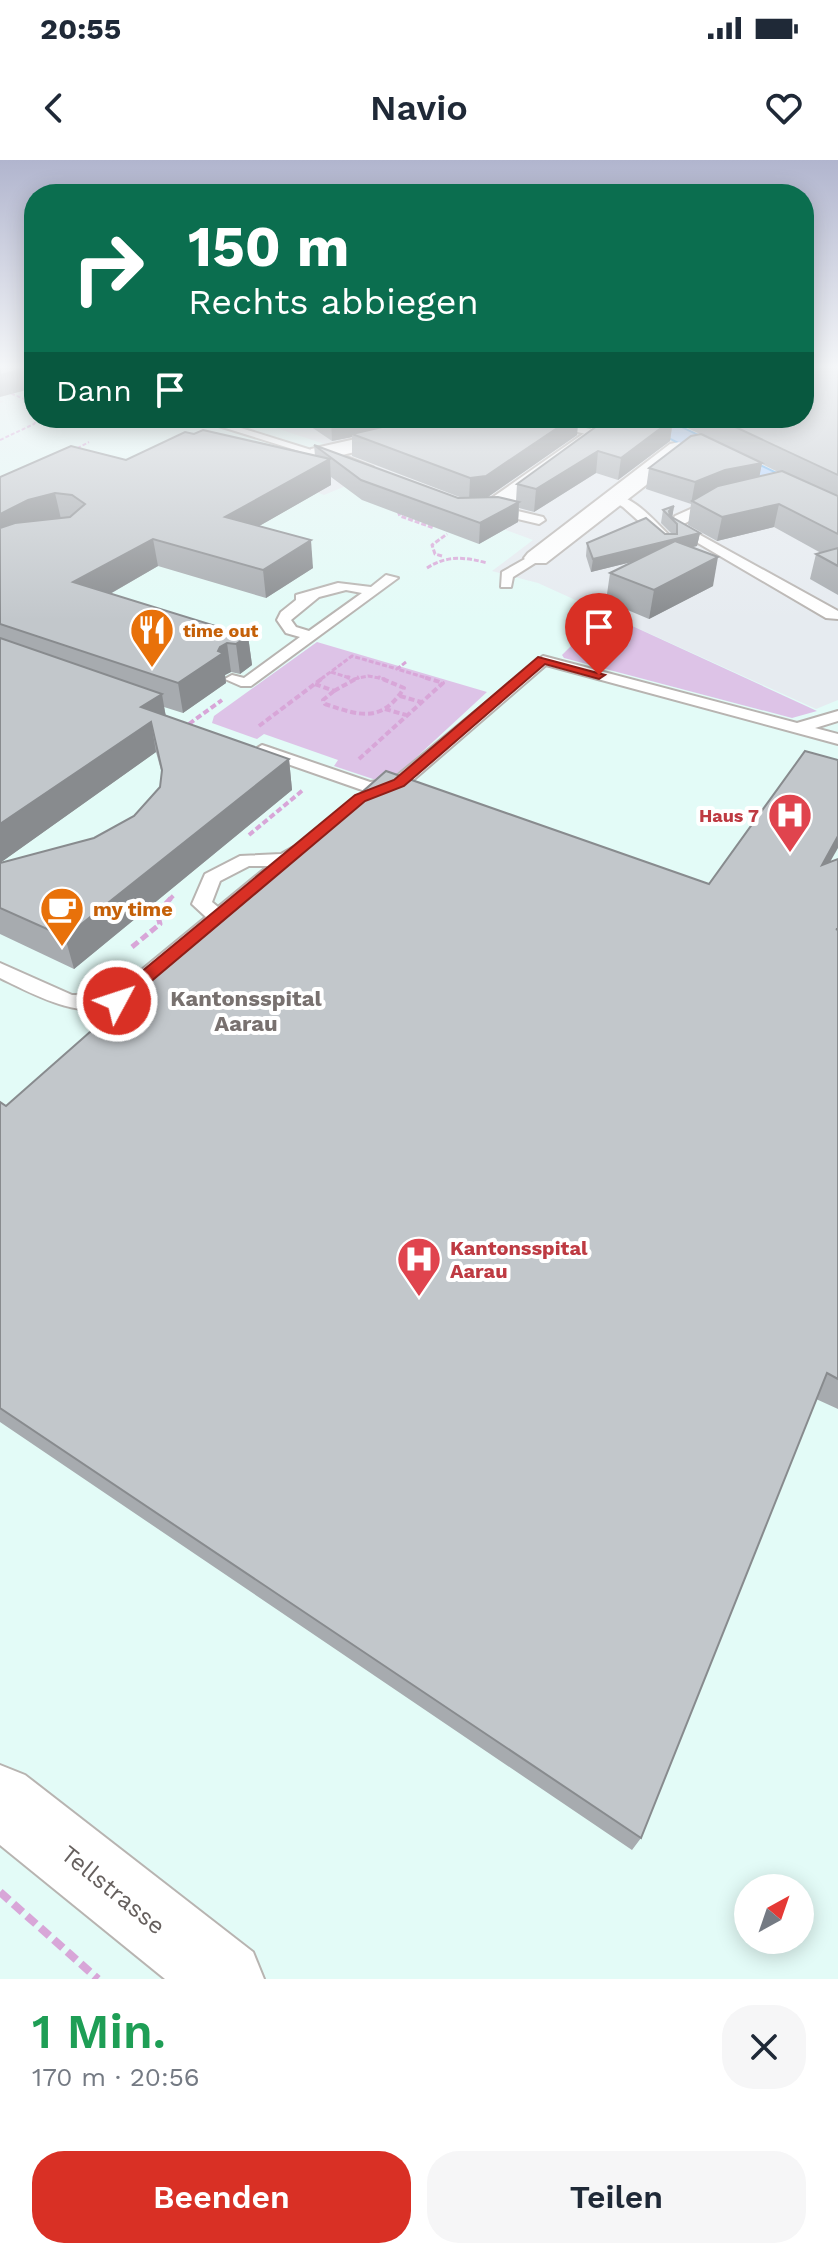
<!DOCTYPE html>
<html lang="de">
<meta charset="utf-8">
<style>
body{margin:0;font-family:"Work Sans",sans-serif;background:#f6f6f7;color:#1f2937;height:100vh;display:flex;flex-direction:column;font-size:30px;white-space:nowrap}
*{box-sizing:border-box;margin:0}
p{font-size:26px;color:#747a83}
.icon{flex:none;width:44px;height:44px;fill:none;stroke:currentColor;stroke-width:2;stroke-linecap:round;stroke-linejoin:round}
.map{position:relative;height:1819px;overflow:hidden}
.details{display:flex;flex-direction:column;background:#fff;flex:1}
.details>*{flex:none}
.hud{position:absolute;left:24px;top:24px;width:790px;height:244px;border-radius:32px;box-shadow:0 4px 20px #0003;background:#0b6e4f;color:#fff;overflow:hidden}
.needle{width:52px;rotate:40deg}
.buttons{position:absolute;left:734px;top:1714px;display:grid;gap:16px}
.buttons a{display:grid;place-items:center;width:80px;height:80px;border-radius:50%;background:#fff;box-shadow:0 4px 20px #0003;font-size:40px}
.pin{position:absolute;display:grid;place-items:center;width:68px;height:68px;color:#fff;margin:-82px -34px;border-radius:50% 50% 50% 0;rotate:-45deg;box-shadow:0 0 8px #0007}
.pin .icon{rotate:45deg}
.me{position:absolute;width:88px;margin:-44px;rotate:50deg;stroke-linejoin:round;filter:drop-shadow(0 0 6px #0008)}
.turn{display:flex;align-items:center;gap:28px;height:168px;padding:0 32px;font-size:36px}
.turn .icon{width:104px;height:104px;stroke-width:2.5}
.turn b{display:block;font-size:56px;line-height:68px}
.then{display:flex;align-items:center;height:76px;padding:0 32px;background:#0003;gap:16px;font-size:30px}
.round{display:grid;place-items:center;flex:none;width:84px;height:84px;border-radius:32px;background:#f6f6f7}
.overview{display:flex;align-items:center;justify-content:space-between;height:136px;padding:0 32px}
h1{font-size:48px;font-weight:600;line-height:60px;color:#1e9e55}
.action{display:flex;gap:16px;margin-top:auto;padding:16px 32px}
.action a{flex:1;height:92px;border-radius:32px;background:#d93025;color:#fff;font-size:32px;font-weight:600;line-height:92px;text-align:center}
.action a+a{background:#f6f6f7;color:#1f2937}
.status{display:flex;justify-content:space-between;align-items:center;height:56px;padding:0 40px;background:#fff;direction:ltr}
.status svg{height:22px;fill:currentColor}
header{display:flex;justify-content:space-between;align-items:center;height:104px;padding:0 32px;background:#fff;font-size:36px;font-weight:600}
.map>svg:first-child{display:block}
.medical{fill:#e3fbf7;fill-rule:evenodd}
.green{fill:#ddc3e7}
.lines{fill:none;stroke-linecap:round;stroke-linejoin:round}
.lane-casing{stroke:#b8b4b1;stroke-width:4}
.street-casing{stroke:#b8b4b1;stroke-width:4}
.primary-casing{stroke:#5fadf0;stroke-width:4}
.path-far4{stroke:#d8a6d8;stroke-width:2;stroke-dasharray:4 2;stroke-linecap:butt}
.path-far3{stroke:#d8a6d8;stroke-width:3;stroke-dasharray:5 2;stroke-linecap:butt}
.path-far2{stroke:#d8a6d8;stroke-width:4;stroke-dasharray:6 3;stroke-linecap:butt}
.path-far1{stroke:#d8a6d8;stroke-width:5;stroke-dasharray:8 4;stroke-linecap:butt}
.path{stroke:#d8a6d8;stroke-width:8;stroke-dasharray:12 6;stroke-linecap:butt}
.lane{fill:#fff;fill-rule:evenodd}
.street{fill:#fff;fill-rule:evenodd}
.primary{fill:#adcffe;fill-rule:evenodd}
.wall{fill:#a7abaf;fill-rule:evenodd}
.shaded-wall{fill:#888b8e}
.building{fill:#c2c7cb;stroke:#888b8e;stroke-width:2}
.route{fill:#d93025;stroke:#8d1f18;stroke-width:2}
.labels{text-anchor:middle;dominant-baseline:central;stroke-width:8;stroke-linejoin:round;paint-order:stroke}
.far-food-label{font-size:18px;font-weight:bold;fill:#c56008;stroke:#fff;text-anchor:start}
.far-health-label{font-size:18px;font-weight:bold;fill:#be3a42;stroke:#fff;text-anchor:end}
.food-label{font-size:20px;font-weight:bold;fill:#c56008;stroke:#fff;text-anchor:start}
.health-label{font-size:20px;font-weight:bold;fill:#be3a42;stroke:#fff;text-anchor:start}
.neighbourhood-label{font-size:22px;font-weight:bold;fill:#78716f;stroke:#fff}
.near-street-label{font-size:24px;fill:#66605e;stroke:#fff}
</style>
<div class="status"><b>20:55</b><svg viewBox="0 0 49 12"><path d="M0 12V9h3v3zM5 12V6h3v6zM10 12V3h3v9zM15 12V0h3v12zM26 1h20v11H26zM47 4h2v5h-2z"/></svg></div>
<header><svg class="icon" aria-label="back" viewBox="0 0 24 24"><path d="M15 5l-7 7 7 7"/></svg>Navio<svg class="icon" aria-label="heart" viewBox="0 0 24 24"><path d="M12 20l-8-8c-3-5 5-10 8-4 3-6 11-1 8 4z"/></svg></header>
<div class="map">
<svg width="838" height="1819" viewBox="0 0 838 1819">
<rect width="100%" height="100%" fill="#e6ebf0"/>
<path class="medical" d="M0,206H34V258H245L334,287L278,317L324,335L365,318L533,380L492,411L538,423L816,549L838,540V1819H0V243L4,242L0,240ZM748,1728H800V1780H748Z"/>
<g class="green">
<path d="M604,453L817,551L792,558L564,498L562,495Z"/>
<path d="M317,482L487,532L395,617L376,620L334,606L338,600L264,574L257,579L212,563L214,556Z"/>
</g>
<g class="lines">
<g class="lane-casing">
<g id="lane">
<path d="M193,258H209L324,294L315,296Z"/>
<path d="M573,265L603,272L604,274L599,277L569,270L568,268Z"/>
<path d="M610,335C632,333 655,362 670,376V382H662L623,347L610,339Z"/>
<path d="M713,339L723,342L682,365L838,451V459L826,458L669,366L675,356Z"/>
<path d="M492,345L543,357L545,360L539,364L488,352L486,349Z"/>
<path d="M532,395L543,398L513,417L511,427H501L502,412Z"/>
<path d="M386,415L398,418L251,526H241L225,519L232,515L244,518L300,477L286,473L277,460L281,452L296,440V435L338,423L371,427ZM346,430L362,433L309,471L296,467L291,460L319,437Z"/>
<path d="M543,496L797,563L838,551V561L815,568L838,574V584L546,505L405,627L380,633L368,632L256,593L254,590L262,585L268,587L370,622L393,619Z"/>
<path d="M299,684L305,685L308,689L305,693L124,846C78,859 41,838 0,818V803L72,835H111L206,757L192,744L205,714L240,696L281,694ZM249,706H268L218,747L212,742L220,721Z"/>
</g>
</g>
<g class="street-casing">
<g id="street">
<path d="M449,258H486L483,262L342,295L373,307L376,312L373,317H357L311,299L308,294L311,289Z"/>
<path d="M606,258H629C620,270 513,349 498,355C482,361 451,360 440,345L444,340C458,337 471,343 486,342Z"/>
<path d="M698,278L706,279L709,284L706,289L686,294L546,403H528L524,398L528,393L670,284Z"/>
<path d="M0,1605L25,1615L253,1792L264,1819H165L0,1685Z"/>
</g>
</g>
<g class="primary-casing">
<path id="primary" d="M635,258H661L838,344V360L638,262Z"/>
</g>
<g class="path-far4">
<path d="M0,229L34,243"/>
<path d="M0,280L34,264L39,258"/>
<path d="M72,291L89,282"/>
</g>
<g class="path-far3">
<path d="M398,351L400,356L434,368"/>
<path d="M442,396L435,394L432,385L447,374"/>
<path d="M427,408C447,395 465,397 487,403"/>
<path d="M406,502L397,509L430,519"/>
<path d="M331,512L350,518"/>
<path d="M321,519L352,496L397,509"/>
<path d="M354,519L368,516L385,519"/>
</g>
<g class="path-far2">
<path d="M347,517L350,518"/>
<path d="M315,524L334,531"/>
<path d="M334,531L323,540L325,544C360,556 382,563 404,528L378,517"/>
<path d="M334,531L359,517"/>
<path d="M400,536L421,542"/>
<path d="M385,549L406,555"/>
<path d="M189,564L222,540"/>
<path d="M259,566L324,517"/>
<path d="M359,599L443,523L423,517"/>
<path d="M249,675L303,630"/>
<path d="M169,740L175,734"/>
</g>
<path class="path-far1" d="M132,787L160,764L157,753L171,738"/>
<path class="path" d="M0,1732L98,1819"/>
<use href="#lane" class="lane"/>
<use href="#street" class="street"/>
<use href="#primary" class="primary"/>
</g>
<g class="wall">
<path d="M838,206V435L810,419L816,394L821,393L774,367L717,381L688,365L691,344L646,329L649,308L700,274L673,261L670,281L618,320L596,313L534,352L519,348L518,362L479,384L362,340L331,317V325L259,366L313,408L266,438L158,406L110,434L248,476L252,505L240,514L231,512L225,515L226,523L183,553L164,547L166,556L289,599L292,630L74,809L0,774V317L126,300L315,296L314,285L458,338H462L352,296V277L332,281L298,258H601L590,266L578,264L577,275L488,337L516,341L517,324L608,258H804ZM762,304L778,312L759,316ZM156,592L162,614L160,627L134,656L94,678L0,703Z"/>
<path d="M674,346L672,357L700,373L697,386L692,387L713,426L649,459L606,441L610,413L631,402L591,412L586,396L587,383L672,374L661,363L663,350Z"/>
<path d="M838,699V1249L816,1239L641,1678L632,1690L0,1262V942L6,946L709,724L830,702Z"/>
</g>
<g class="shaded-wall">
<path d="M34,206V228L0,237V215Z"/>
<path d="M338,258H435L352,274V277L332,281L331,259Z"/>
<path d="M566,258H578L577,275L485,339L469,341L470,318Z"/>
<path d="M590,258H601L590,266Z"/>
<path d="M673,259L670,281L618,320L621,298Z"/>
<path d="M598,291L596,313L534,352L536,329Z"/>
<path d="M330,299L331,325L228,384L225,357Z"/>
<path d="M762,303L758,324L692,341L691,344L695,322L725,310Z"/>
<path d="M55,333L61,359L0,385V354L28,340Z"/>
<path d="M519,342L518,362L479,384L480,363Z"/>
<path d="M779,344L774,367L717,381L722,357Z"/>
<path d="M674,346L672,359L668,355L669,351Z"/>
<path d="M700,373L697,386L591,412L593,399Z"/>
<path d="M153,379L158,406L80,451L73,422Z"/>
<path d="M311,380L313,408L266,438L263,410Z"/>
<path d="M718,397L713,426L649,459L654,430Z"/>
<path d="M248,476L252,505L240,514L236,484Z"/>
<path d="M227,483L231,512L225,515L226,523L183,553L178,523L218,491L220,487Z"/>
<path d="M162,534L167,564L151,562L156,592L0,703V664L141,547Z"/>
<path d="M289,599L292,630L74,809L65,777Z"/>
<path d="M838,676V688L813,732L822,705Z"/>
</g>
<g class="building">
<path d="M0,206H34L0,215Z"/>
<path d="M804,206H838V315L716,258H804Z"/>
<path d="M421,258H572L486,316L470,318L352,274Z"/>
<path d="M608,258H670L673,259L621,298L598,291L536,329L517,324Z"/>
<path d="M203,270L330,299L225,357L311,380L263,410L153,379L73,422L248,476L236,484L227,483L220,487L218,491L223,493L178,523L0,464V368L15,363L70,357L85,344L72,335L55,333L28,340L0,354V317L71,286L126,300L185,272L194,274Z"/>
<path d="M701,274L762,303L725,310L695,322L649,308L691,276Z"/>
<path d="M314,285L458,338L498,337L519,342L480,363L361,320Z"/>
<path d="M782,311L838,336V374L779,344L722,357L692,341L718,326Z"/>
<path d="M674,346L669,351L670,356L700,373L593,399L587,383L646,358L665,374H677V364L663,350Z"/>
<path d="M675,381L718,397L654,430L610,413Z"/>
<path d="M838,388V406L816,394Z"/>
<path d="M0,478L162,534L141,547L289,599L65,777L0,748V703L94,678L134,656L160,627L162,610L151,562L0,664Z"/>
<path d="M805,591L838,600V676L822,705L838,699V769H836L838,770V1219L827,1213L641,1678L0,1248V942L6,946L386,611L709,724Z"/>
</g>
<linearGradient id="sky" x2="0" y2="1"><stop stop-color="#b1b5ce"/><stop offset="0.45" stop-color="#f4f6f8"/><stop offset="1" stop-color="#f4f6f8" stop-opacity="0"/></linearGradient>
<rect width="838" height="460" fill="url(#sky)"/>
<path class="route" d="M538,497L605,515L599,519L545,504L404,626L365,641L123,845H111L109,841L111,837L355,635L394,620Z"/>
<defs>
<g id="restaurant-pin" transform="scale(2.3)"><path d="M0 17L-7.5 6A9.5 9.5 0 1 1 7.5 6Z" fill="#e8710a" stroke="#fff"/><path d="M-5-6h1v4h1v-4h1v4h1v-4h1v5L-1.5 .5V6h-2V.5L-5-1ZM5-6V6H3V1.5H1.5Q1.5-4 5-6Z" fill="#fff"/></g>
<g id="hospital-pin" transform="scale(2.3)"><path d="M0 17L-7.5 6A9.5 9.5 0 1 1 7.5 6Z" fill="#e0444e" stroke="#fff"/><path d="M-5-5h3v3.5h4V-5h3V5h-3V1.5h-4V5h-3Z" fill="#fff"/></g>
<g id="cafe-pin" transform="scale(2.3)"><path d="M0 17L-7.5 6A9.5 9.5 0 1 1 7.5 6Z" fill="#e8710a" stroke="#fff"/><path d="M-5.5-4.5H6V0H3Q3 3.5 0 3.5H-2.5Q-5.5 3.5-5.5 0ZM3-3.2v2h1.7v-2ZM-6 4.5H4V6H-6Z" fill="#fff"/></g>
</defs>
<g fill-rule="evenodd">
<use href="#restaurant-pin" x="152" y="470"/>
<use href="#hospital-pin" x="790" y="655"/>
<use href="#cafe-pin" x="62" y="749"/>
<use href="#hospital-pin" x="419" y="1099"/>
</g>
<g class="labels">
<g class="far-food-label">
<text x="183" y="470">time out</text>
</g>
<g class="far-health-label">
<text x="759" y="655">Haus 7</text>
</g>
<g class="food-label">
<text x="93" y="749">my time</text>
</g>
<g class="health-label">
<text x="450" y="1088">Kantonsspital<tspan x="450" dy="23">Aarau</tspan></text>
</g>
<g class="neighbourhood-label">
<text x="246" y="838">Kantonsspital<tspan x="246" dy="25">Aarau</tspan></text>
</g>
<g class="near-street-label">
<text transform="translate(113 1730) rotate(39)">Tellstrasse</text>
</g>
</g>
</svg>
<div class="buttons">
<a><svg class="needle" viewBox="-14 -14 28 28"><path d="M0-13l5 13h-10z" fill="#e53935"/><path d="M0 13l5-13h-10z" fill="#747a83"/></svg></a>
</div>
<div class="pin" style="left:599px;top:515px;background:#d93025"><svg class="icon" aria-label="arrive" viewBox="0 0 24 24"><path d="M6 21V4h12l-3 4 3 4H6"/></svg></div>
<svg class="me" style="left:117px;top:841px" viewBox="-20 -20 40 40"><circle r="17" fill="#d93025" stroke="#fff" stroke-width="3"/><path d="M0-11L8 9 0 5-8 9z" fill="#fff"/></svg>
<div class="hud">
<div class="turn"><svg class="icon" aria-label="right" viewBox="0 0 24 24"><path d="M7 20v-9h11M14 6l5 5-5 5"/></svg><div><b>150 m</b>Rechts abbiegen</div></div>
<div class="then">Dann<svg class="icon" aria-label="arrive" viewBox="0 0 24 24"><path d="M6 21V4h12l-3 4 3 4H6"/></svg></div>
</div>
</div>
<section class="details">
<div class="overview"><div><h1>1 Min.</h1><p>170 m · 20:56</p></div><a class="round"><svg class="icon" aria-label="close" viewBox="0 0 24 24"><path d="M6 6l12 12M18 6L6 18"/></svg></a></div>
<div class="action"><a>Beenden</a><a>Teilen</a></div>
</section>
